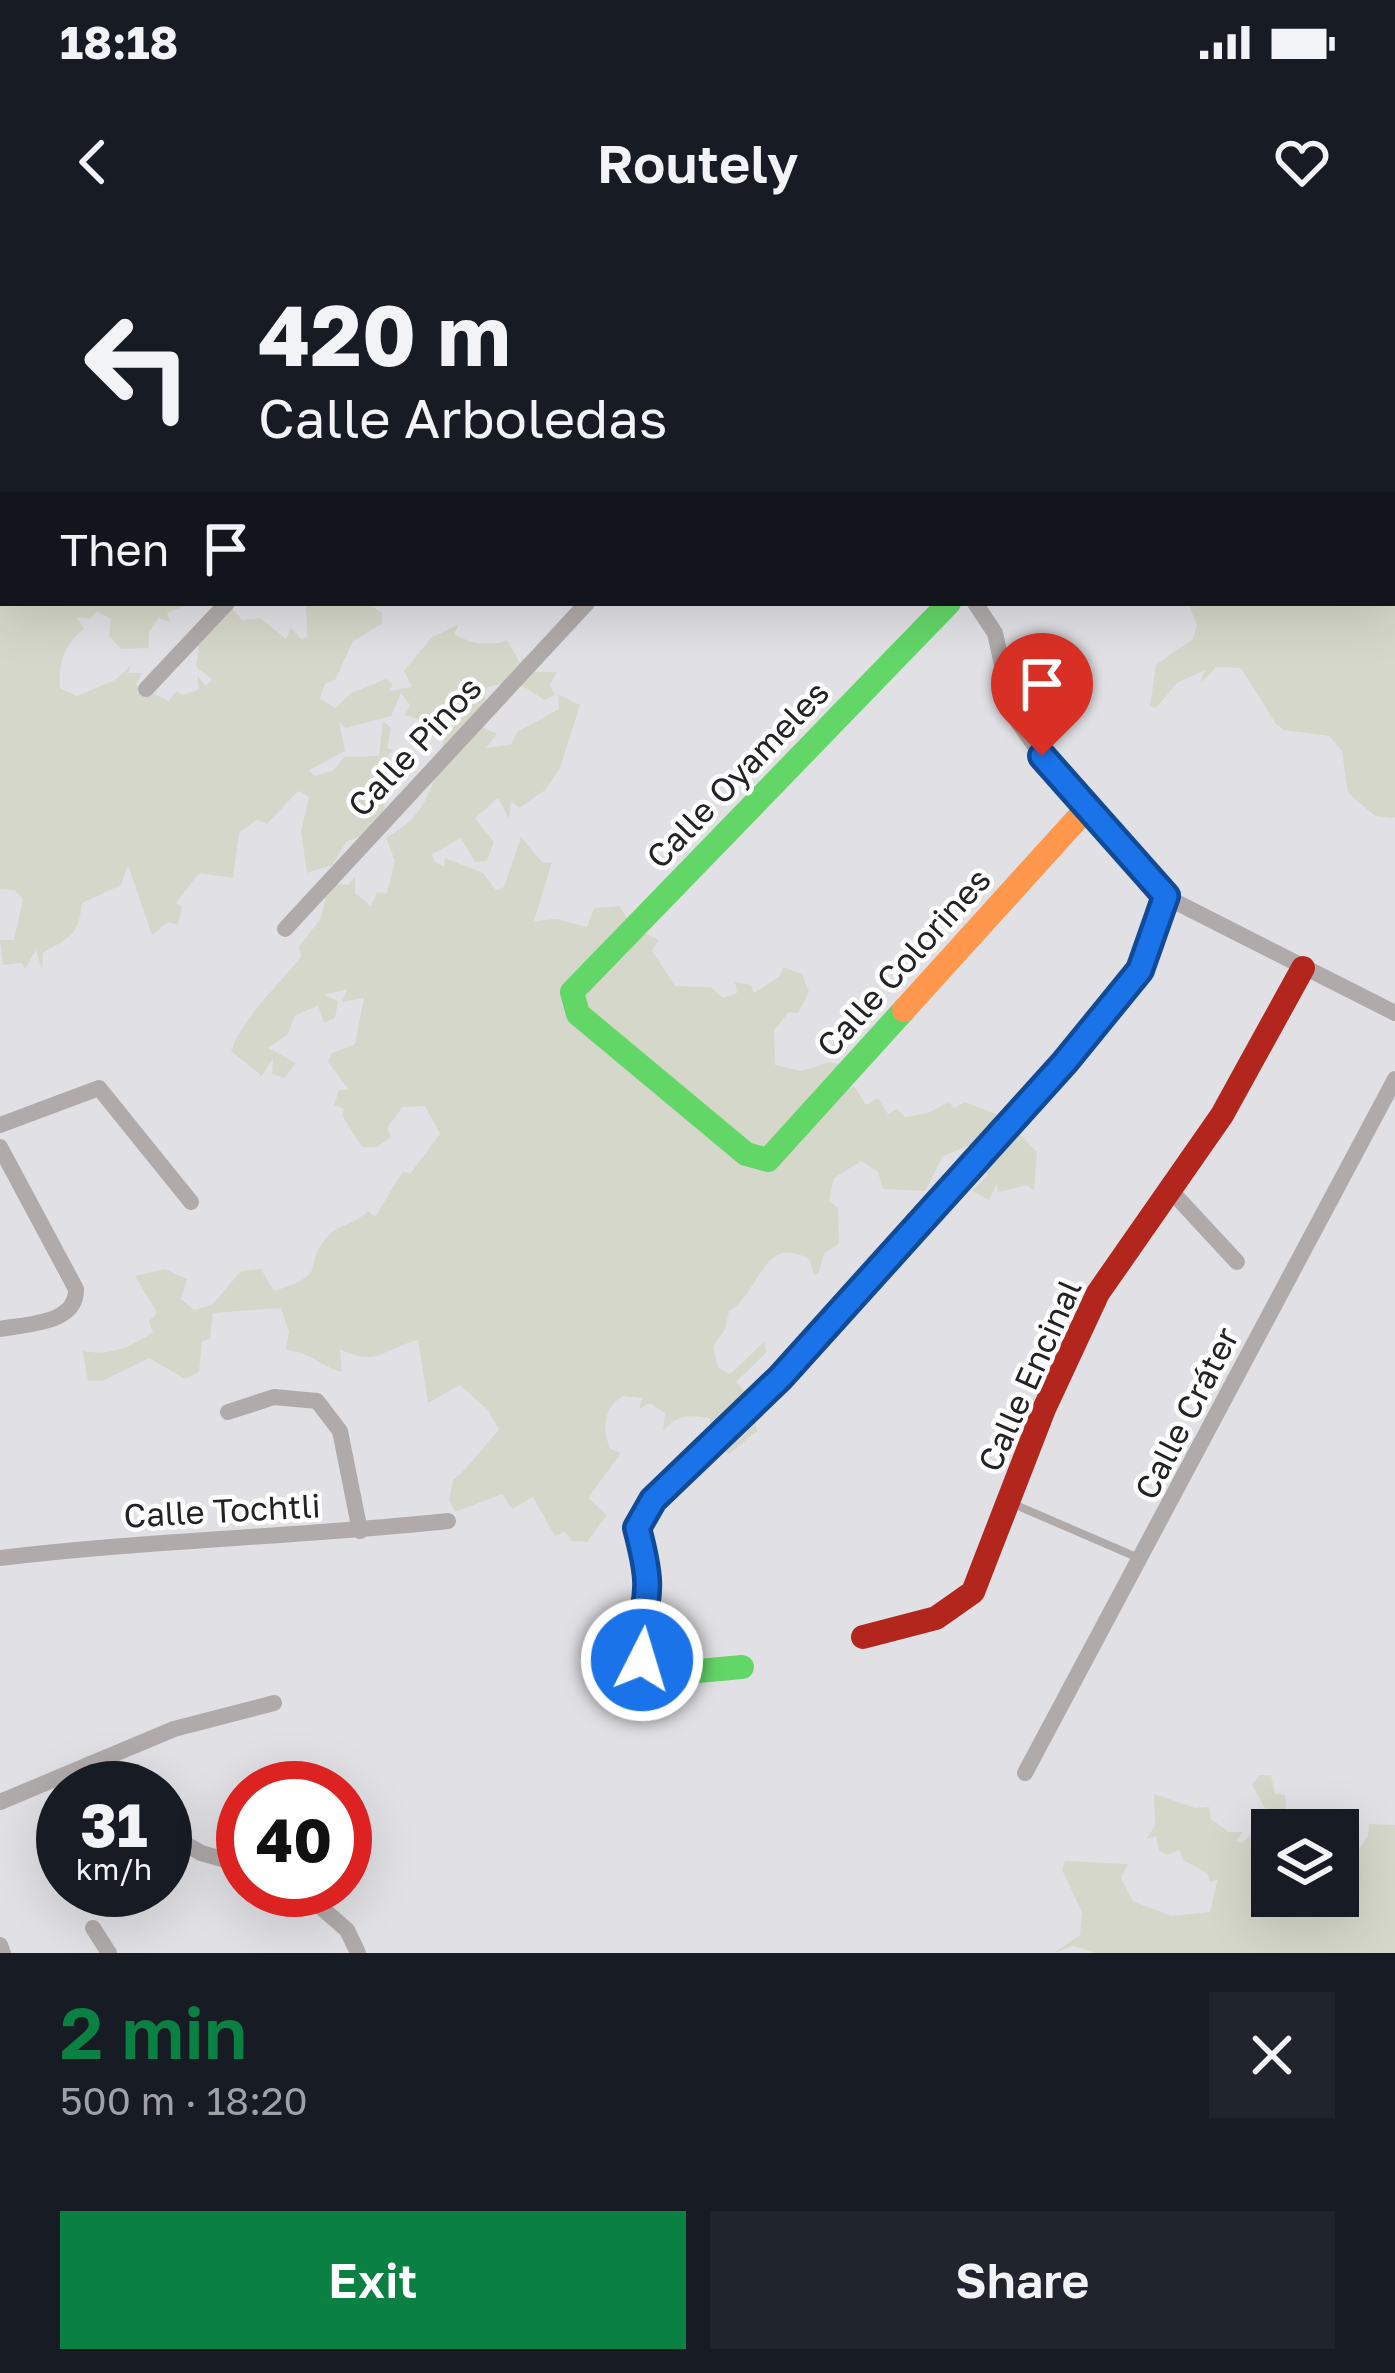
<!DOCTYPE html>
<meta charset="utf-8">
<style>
body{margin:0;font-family:"Golos Text",sans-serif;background:#20242c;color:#f1f3f6;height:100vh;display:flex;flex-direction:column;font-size:45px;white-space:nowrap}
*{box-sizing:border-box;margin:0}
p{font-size:39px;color:#9ea1a6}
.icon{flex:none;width:66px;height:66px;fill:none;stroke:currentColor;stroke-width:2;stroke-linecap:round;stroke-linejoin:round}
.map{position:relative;height:1713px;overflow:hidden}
.sheet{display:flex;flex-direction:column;background:#171b24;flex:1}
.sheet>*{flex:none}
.top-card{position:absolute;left:0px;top:0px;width:1395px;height:366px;box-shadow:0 12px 48px #0002;background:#171b24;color:#f1f3f6;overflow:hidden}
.tools{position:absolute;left:1251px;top:1569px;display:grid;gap:24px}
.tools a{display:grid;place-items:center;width:108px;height:108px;border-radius:0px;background:#171b24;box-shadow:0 12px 48px #0002;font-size:60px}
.speed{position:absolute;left:36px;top:1521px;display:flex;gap:24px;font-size:60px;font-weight:700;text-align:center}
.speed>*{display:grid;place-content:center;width:156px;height:156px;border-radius:50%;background:#171b24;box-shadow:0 12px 48px #0002;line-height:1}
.speed small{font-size:30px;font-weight:400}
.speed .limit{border:18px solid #d22;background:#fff;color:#111}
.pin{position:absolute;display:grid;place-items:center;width:102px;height:102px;color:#fff;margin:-123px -51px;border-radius:50% 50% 50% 0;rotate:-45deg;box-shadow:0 0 12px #0007}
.pin .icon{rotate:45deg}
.me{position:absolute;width:132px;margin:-66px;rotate:5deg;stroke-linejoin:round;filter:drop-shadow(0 0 9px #0008)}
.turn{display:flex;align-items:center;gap:42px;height:252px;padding:0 60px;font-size:54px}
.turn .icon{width:156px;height:156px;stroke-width:2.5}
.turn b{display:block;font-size:84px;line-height:102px}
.then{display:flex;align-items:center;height:114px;padding:0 60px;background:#0003;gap:24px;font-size:45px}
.round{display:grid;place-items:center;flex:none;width:126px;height:126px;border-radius:0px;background:#20242c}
.summary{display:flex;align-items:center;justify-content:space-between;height:204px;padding:0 60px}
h1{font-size:72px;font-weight:600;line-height:90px;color:#0b8043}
.cta{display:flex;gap:24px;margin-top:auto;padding:24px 60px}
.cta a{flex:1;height:138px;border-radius:0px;background:#0b8043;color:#fff;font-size:48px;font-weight:600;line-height:138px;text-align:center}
.cta a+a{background:#20242c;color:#f1f3f6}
.status{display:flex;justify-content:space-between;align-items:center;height:84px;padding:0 60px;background:#171b24;direction:ltr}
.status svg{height:33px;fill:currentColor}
header{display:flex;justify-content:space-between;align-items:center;height:156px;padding:0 60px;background:#171b24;font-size:54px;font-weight:600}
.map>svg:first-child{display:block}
.green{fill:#d5d7ca}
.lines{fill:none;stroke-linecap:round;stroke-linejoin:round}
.lane{stroke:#b0abaa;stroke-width:8}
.street{stroke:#b0abaa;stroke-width:16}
.fast{stroke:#63d668;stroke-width:24}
.slow{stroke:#ff974d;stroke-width:24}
.jam{stroke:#b3261e;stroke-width:24}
.route-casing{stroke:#114b97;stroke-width:30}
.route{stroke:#1a73e8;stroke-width:21}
.labels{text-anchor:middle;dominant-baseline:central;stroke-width:9;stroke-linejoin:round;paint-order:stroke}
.street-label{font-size:33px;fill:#232326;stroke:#fff}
</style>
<div class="status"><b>18:18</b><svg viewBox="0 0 49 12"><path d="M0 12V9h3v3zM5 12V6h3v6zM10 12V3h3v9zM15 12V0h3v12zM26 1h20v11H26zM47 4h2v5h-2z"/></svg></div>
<header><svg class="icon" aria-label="back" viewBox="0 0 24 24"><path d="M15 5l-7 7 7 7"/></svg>Routely<svg class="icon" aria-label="heart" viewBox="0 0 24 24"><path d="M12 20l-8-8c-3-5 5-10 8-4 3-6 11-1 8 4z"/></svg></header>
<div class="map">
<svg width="1395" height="1713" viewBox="0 0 1395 1713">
<rect width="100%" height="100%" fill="#e1e1e5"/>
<g class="green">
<path d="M1033,0H1395V118L1392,3Z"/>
<path d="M1395,215V577L1393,578L1375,576L1348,553L1342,511L1329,496L1284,490L1276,484L1241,428L1216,427L1200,444L1205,430L1177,443L1156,468L1150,466L1156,425L1193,399L1197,385L1188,363H1392Z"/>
<path d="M0,284L3,363H192L167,373L171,383L159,378L149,391V408L121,409L109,396L111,379L97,371L90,379L77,377L84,389C64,404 58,425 60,448L77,456L115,440L131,425L128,433H142L136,445L169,461L176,451L184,455L199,449L197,435L206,446L212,439L196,427L199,408L193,395L231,367L242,380L260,378L286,399L291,388L302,399L307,396L306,363H367L382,373V384L353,401L335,440L325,444L320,458L335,468L351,453L386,439L393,444L389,451L412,447L404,431L431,398L459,384L454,394C470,404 491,407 507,400L520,423L523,417L535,432H557L550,445L555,455L544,460C522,444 513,439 486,448L482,487L497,494L486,508L511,505L517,492L559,469L558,454L580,465L560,528L545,550L519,568L511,561L509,579L498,558L475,578L494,602L487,621L475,622L461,598L432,614L435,622L444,626L445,618L483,633L496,650L504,647L521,597L543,623L552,622L534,681L556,679L587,687L594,668L619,666L634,688L659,700L652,711L675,746L711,747L723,758L737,753L735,742L751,745L754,753L780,736L783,727L802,734L809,752L798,773L789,772L774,790L775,825L802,831L830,822L841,825L847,850L854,846L866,865L878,858L888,874L897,869L905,877L928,873L949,862L954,868L965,862L1003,877L1037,912L1034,950L1026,945L998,952L997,944L989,960L972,951L988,935L967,906L943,916L925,951L883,949L878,932L861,921L834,938L829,961L838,968L839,1003L824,1014L819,1032L814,1035L810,1020C763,991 760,1054 729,1071L725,1090L713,1106L718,1127L730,1134L764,1102L767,1112L736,1142L745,1151L743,1168L732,1165V1173L746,1187L754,1182L758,1190L729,1214L711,1200L710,1179C690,1174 677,1175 663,1191L665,1173L650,1163L639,1169L642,1158L623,1156C603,1169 602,1187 610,1209L621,1213L588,1258L607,1275L587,1302L572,1301L565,1292L555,1296L533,1257L512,1269L502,1254L455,1272L449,1260L453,1240C472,1225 482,1207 499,1190L488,1170L460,1145L428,1163L418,1100C385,1108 376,1128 340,1109L342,1132C320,1126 311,1112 286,1110L289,1092L281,1068L213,1073L210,1099L202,1101L199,1132L185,1139L149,1118L102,1141H88L83,1111C111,1116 130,1108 153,1092L149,1081L157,1073L135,1036L165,1029L187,1039L181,1059L194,1070L212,1065L241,1031L261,1029L274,1051C332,1032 300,1031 326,998C337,985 357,983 368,971L375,977L403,931L410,934L440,894L425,866L403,867L387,888L391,897L377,907H362L342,875L344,869L334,865L339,850H349L328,822L332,813L355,804L364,758L342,762L347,749L324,755L338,761L335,778L324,783L318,765L295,776L288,794L268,808L296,823L284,838L272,834L273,818L262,836L231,811C243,778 278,745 301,717L299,707L321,678L329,643L348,645L355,637V653L371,666L377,652L387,653L395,621L386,598C429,574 432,546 444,501L435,485L405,475L410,465L401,453L391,476L346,488L339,482L345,511L309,530L315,536L334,530L344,517L379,516L383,481L391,488L387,508L393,510L387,516L394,522C385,546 377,562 391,586L347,601L332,625L307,633L301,591L309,557L298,551L267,584L256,580L239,593L233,638L199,633L176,663L182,666L178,685L168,682L152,695L128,625L121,645L82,663C78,696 73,695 43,713L42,730L36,710L25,729L22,723L3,725L0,700H14L23,659L15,650L0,649Z"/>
<path d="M1259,1535H1271L1275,1554L1285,1555L1287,1579L1323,1575L1326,1590H1272V1656H1338V1605L1354,1616L1368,1596L1369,1584L1395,1585V1713H1096L1073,1706L1054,1713L1080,1695L1082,1672L1062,1630L1065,1621L1128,1624L1121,1638L1133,1661L1171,1676L1210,1672L1218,1639L1210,1642L1207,1633L1183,1620L1179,1610L1167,1615L1159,1611L1156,1596L1146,1599L1155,1586L1154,1554L1195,1568L1209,1567L1211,1579L1229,1592H1243L1236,1601L1242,1603L1254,1592L1257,1602L1272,1581L1252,1545Z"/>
</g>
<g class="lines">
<path class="lane" d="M1011,1263L1141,1319"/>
<g class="street">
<path d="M180,0L183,3"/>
<path d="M801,0V3"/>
<path d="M224,3L227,0"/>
<path d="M581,3L584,0"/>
<path d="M0,244L3,241"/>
<path d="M1392,350L1395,354"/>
<path d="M975,363L995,393L1013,475L1042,516L1166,657L1395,773"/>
<path d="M146,449L227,363"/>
<path d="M285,689L587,363"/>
<path d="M0,885L99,848L191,962"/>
<path d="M0,907L76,1049C77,1084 27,1084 0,1089"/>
<path d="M1173,953L1237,1022"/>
<path d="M228,1172L274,1157L317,1161L340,1191L360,1291"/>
<path d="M0,1318C149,1300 299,1297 448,1281"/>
<path d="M90,1524L112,1548"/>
<path d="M1025,1533L1395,839"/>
<path d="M0,1562L174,1489L274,1463"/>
<path d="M165,1592L201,1613L243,1625"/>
<path d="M301,1650L347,1690L358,1713"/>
<path d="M93,1688L109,1713"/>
<path d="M0,1705L3,1713"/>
</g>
<g class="fast">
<path d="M904,770L768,920L746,914L578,774L572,752L949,363"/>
<path d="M742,1427L655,1435L638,1400L649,1346L637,1289L653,1260L780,1138L1039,850"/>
</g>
<path class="slow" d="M904,770L1087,568"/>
<g class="jam">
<path d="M1039,850L1140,730L1166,657"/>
<path d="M863,1397L936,1378L973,1352L1044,1169L1098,1053L1222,875L1303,728"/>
</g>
</g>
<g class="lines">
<g class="route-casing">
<path id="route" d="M642,1420L634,1393C655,1358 647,1326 637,1288L653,1260L780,1138L1065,822L1140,730L1166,656L1042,516"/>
</g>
<use href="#route" class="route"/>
</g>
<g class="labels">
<g class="street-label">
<text transform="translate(414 506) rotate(-47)">Calle Pinos</text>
<text transform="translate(737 534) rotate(-46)">Calle Oyameles</text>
<text transform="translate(903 722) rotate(-48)">Calle Colorines</text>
<text transform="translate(1029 1135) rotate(-66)">Calle Encinal</text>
<text transform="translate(1186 1173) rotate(-63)">Calle Cráter</text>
<text transform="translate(222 1270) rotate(-3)">Calle Tochtli</text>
</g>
</g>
</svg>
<div class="tools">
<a><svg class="icon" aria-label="layers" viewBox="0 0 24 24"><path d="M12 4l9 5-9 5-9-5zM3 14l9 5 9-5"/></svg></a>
</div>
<div class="speed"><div>31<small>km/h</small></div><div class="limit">40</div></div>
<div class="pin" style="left:1042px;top:516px;background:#d93025"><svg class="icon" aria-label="arrive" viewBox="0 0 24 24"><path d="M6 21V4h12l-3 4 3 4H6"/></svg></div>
<svg class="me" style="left:642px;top:1420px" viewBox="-20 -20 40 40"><circle r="17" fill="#1a73e8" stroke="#fff" stroke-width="3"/><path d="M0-11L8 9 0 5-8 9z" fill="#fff"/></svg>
<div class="top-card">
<div class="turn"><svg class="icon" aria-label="left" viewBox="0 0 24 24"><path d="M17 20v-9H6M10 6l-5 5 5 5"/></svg><div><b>420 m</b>Calle Arboledas</div></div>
<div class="then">Then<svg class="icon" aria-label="arrive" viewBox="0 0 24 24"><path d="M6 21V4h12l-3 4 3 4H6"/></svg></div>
</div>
</div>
<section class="sheet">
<div class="summary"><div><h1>2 min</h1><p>500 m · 18:20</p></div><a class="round"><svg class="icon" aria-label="close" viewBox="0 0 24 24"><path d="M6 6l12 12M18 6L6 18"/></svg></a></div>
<div class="cta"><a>Exit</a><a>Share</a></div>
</section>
